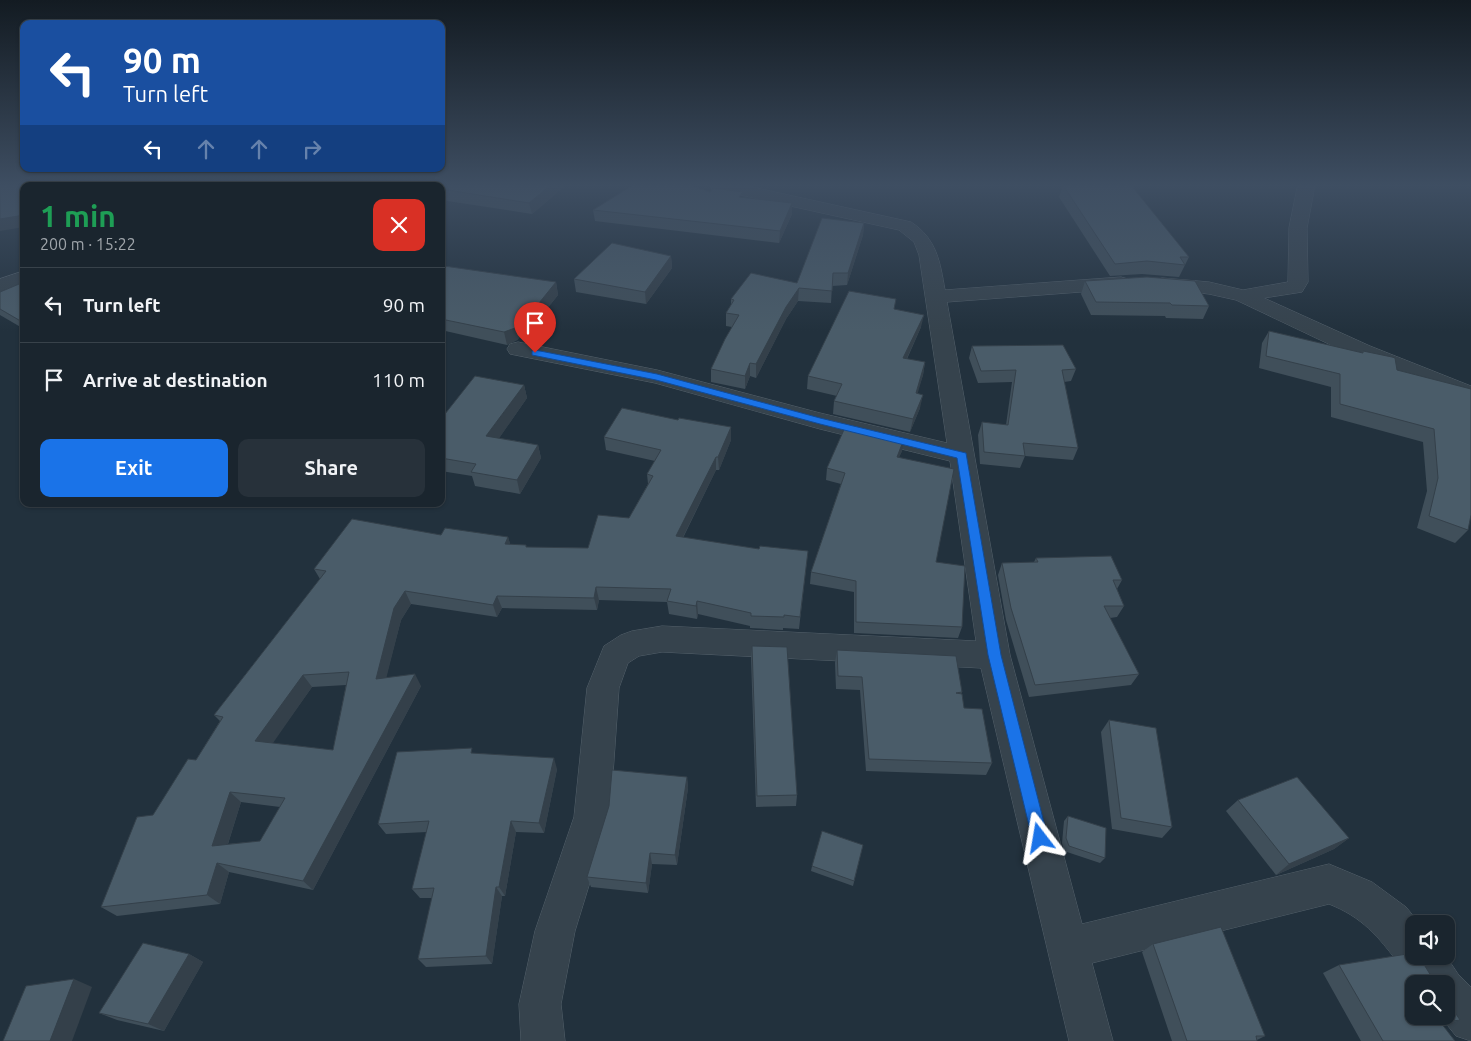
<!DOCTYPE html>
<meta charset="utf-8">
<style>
body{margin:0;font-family:Ubuntu,sans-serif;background:#27313a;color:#f1f3f6;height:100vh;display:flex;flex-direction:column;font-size:19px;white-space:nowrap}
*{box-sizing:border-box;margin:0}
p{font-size:16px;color:#9fa5aa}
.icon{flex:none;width:28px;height:28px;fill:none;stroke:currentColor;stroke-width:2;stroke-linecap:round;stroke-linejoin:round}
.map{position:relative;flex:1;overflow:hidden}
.side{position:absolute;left:20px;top:182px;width:425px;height:325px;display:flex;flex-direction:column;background:#1a252e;border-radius:10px;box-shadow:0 1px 4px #0004,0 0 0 1px #38424a}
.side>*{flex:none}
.banner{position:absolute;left:20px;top:20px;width:425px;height:152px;border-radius:10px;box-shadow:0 1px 4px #0004,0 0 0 1px #38424a;background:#1a4fa0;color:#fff;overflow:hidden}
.tools{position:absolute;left:1405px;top:915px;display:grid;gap:10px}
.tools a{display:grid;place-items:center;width:50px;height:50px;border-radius:10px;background:#1a252e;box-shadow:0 1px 4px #0004,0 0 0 1px #38424a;font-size:25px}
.pin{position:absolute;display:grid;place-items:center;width:42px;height:42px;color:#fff;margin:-51px -21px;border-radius:50% 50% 50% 0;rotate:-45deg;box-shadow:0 0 5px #0007}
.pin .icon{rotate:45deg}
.me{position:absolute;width:55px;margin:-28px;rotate:346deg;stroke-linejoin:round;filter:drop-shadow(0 0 4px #0008)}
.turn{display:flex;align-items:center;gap:18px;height:105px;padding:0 20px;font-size:22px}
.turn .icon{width:65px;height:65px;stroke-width:2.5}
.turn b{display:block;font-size:35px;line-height:42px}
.lanes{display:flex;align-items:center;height:48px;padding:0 20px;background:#0003;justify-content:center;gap:25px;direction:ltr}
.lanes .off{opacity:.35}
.round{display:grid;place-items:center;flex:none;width:52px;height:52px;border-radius:10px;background:#27313a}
.head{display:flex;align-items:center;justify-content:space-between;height:85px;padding:0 20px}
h1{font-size:30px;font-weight:700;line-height:38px;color:#1e9e55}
.primary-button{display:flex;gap:10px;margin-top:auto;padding:10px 20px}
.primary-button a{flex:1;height:58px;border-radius:10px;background:#1a73e8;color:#fff;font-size:20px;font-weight:700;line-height:58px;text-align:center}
.primary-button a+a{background:#27313a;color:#f1f3f6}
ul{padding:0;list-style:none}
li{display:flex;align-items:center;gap:15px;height:75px;padding:0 20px;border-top:1px solid #38424a}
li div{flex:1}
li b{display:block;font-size:19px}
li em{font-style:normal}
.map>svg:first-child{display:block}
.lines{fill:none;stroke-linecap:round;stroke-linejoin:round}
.minor-casing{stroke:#54616b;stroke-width:1}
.minor{fill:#36434d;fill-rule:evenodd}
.wall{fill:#404f5a;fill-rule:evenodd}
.shaded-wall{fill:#34404a}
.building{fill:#4a5c69;stroke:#34404a;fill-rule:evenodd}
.route{fill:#1a73e8;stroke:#114b97}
</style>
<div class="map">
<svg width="1471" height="1041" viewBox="0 0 1471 1041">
<rect width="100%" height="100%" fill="#22313d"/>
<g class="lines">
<g class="minor-casing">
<g id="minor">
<path d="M234,185H253L234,186Z"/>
<path d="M710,185H743L911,222C937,239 940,262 945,290L1121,277L1128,279L1131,283L1128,287L1121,289L947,302L1010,655L1082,924L1329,864L1372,882L1406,907L1420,924H1414V956H1446L1458,974L1471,987V1041L1456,1036L1440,1016H1446V984H1415L1403,965L1399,964C1378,936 1362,917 1329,904L1092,963L1113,1041H1069L981,668L662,652L639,656L628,663L619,688L610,817L575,931L561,1004L565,1041H521L519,1004L535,931L574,817L587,688L604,646L621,635L632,631L662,626L976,641L950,461L820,429L655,383L510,354L507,349L510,344L518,342L657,370L820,413L947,443L919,255L914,242L899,230L718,190L712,189Z"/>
<path d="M1298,185H1315L1307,228L1308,282L1302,292L1264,298L1370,346L1471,386V402L1354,356L1236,300L1209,294L1155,288L1152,284L1155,280L1162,278L1209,282L1243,290L1288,282L1289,228Z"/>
<path d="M24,271V284L0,292V279Z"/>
</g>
</g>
<use href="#minor" class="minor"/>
</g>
<g class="wall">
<path d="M158,185H194L192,186H161Z"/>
<path d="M309,185H566L532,214L441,200V186H307Z"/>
<path d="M1063,185L1189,257L1179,277L1142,274L1110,276L1059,197Z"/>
<path d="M710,192L742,198L792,203V214L779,243L595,221L593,210Z"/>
<path d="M864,223L863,235L847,285L832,286L831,303L798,301L786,319L756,378L750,376L745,389L711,382V369L732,327L726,326V313L731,305V299L797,283Z"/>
<path d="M671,256L672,268L646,304L576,292L574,279Z"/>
<path d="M441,269L556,282L558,295L534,325H531L517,340L507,345L441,330Z"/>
<path d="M1085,281L1209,306L1203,319L1166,318L1165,316L1091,315L1081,294Z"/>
<path d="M24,282V329L0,315V292Z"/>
<path d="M894,309L921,327L907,359L925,362L923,375L917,393L920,408L910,432L833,414L834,401L837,396L807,389L808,376Z"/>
<path d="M1269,331L1361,353L1363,351L1397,370L1471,389L1468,530L1455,543L1417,528L1427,491L1423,442L1331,417V387L1259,368L1262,343Z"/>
<path d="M972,346L1076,369L1071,381L1064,382L1078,448L1073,460L1025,456L1020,468L980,464L978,435L982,422L1006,425L1012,382L978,383L969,358Z"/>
<path d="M524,385L527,398L499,438L538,445L541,458L520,494L475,486L472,476L441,471V419Z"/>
<path d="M678,420L731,427V440L719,470H716L683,538L759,549L808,551L799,629L783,628V630L750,628V626L698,614L697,619L669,614L667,602L599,600L597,610L502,608L497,617L411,604L401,620L386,677L421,686L313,890L229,872L220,904L117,916L101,907L153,815L196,760L220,721L214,715L320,579L314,569L441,535L508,537L510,544L527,547L588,548L629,518L648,484L647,474L655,461L606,450L604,437ZM346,685L333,750L272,743L312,687ZM241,802L280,807L260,841L228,844Z"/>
<path d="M902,451L899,457L936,562L962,627L958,638L854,633V592L810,584L811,572L841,484L826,480L827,468Z"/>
<path d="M1036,558L1122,580L1117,589L1124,606L1117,617L1110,618L1139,674L1131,685L1029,697L1006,620L998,575L1002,563L1034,562Z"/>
<path d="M752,646L797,795L796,806L756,807L751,658Z"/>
<path d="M837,650L962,692L961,694L964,708L992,763L986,775L866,771L860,690L836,689L835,663Z"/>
<path d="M1109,720L1172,827L1162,838L1112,829L1101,732Z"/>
<path d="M475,754L557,769L544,833L516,832L505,896H502L492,964L426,967L418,959L432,898H420L412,889L427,832L386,834L378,824Z"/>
<path d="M687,777L688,788L677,865L652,864L648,893L591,887L587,877Z"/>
<path d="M1238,800L1349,838L1334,849L1276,875L1226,811Z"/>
<path d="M1068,816L1105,858L1100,863L1064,851L1062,843L1064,821Z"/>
<path d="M863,845L853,886L811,871L812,866Z"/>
<path d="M1153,944L1265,1036L1257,1040V1041H1172L1142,952Z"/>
<path d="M189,954L203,962L164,1031L117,1020L99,1013Z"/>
<path d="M1339,965L1460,1020L1443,1026L1455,1041H1361L1323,973Z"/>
</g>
<g class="shaded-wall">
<path d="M177,185H194L192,186H178Z"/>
<path d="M551,185H566L532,214L529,203Z"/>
<path d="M792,203V214L779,243L780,231Z"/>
<path d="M24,215V227L0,231V219Z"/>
<path d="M864,223L863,235L847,285L848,273Z"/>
<path d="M671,256L672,268L646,304L645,292Z"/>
<path d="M556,282L558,295L534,325L531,313Z"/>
<path d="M799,288L798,301L786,319L756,378V364L786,307Z"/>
<path d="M528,312L531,325L517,340L507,345L504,332Z"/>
<path d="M924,315L921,327L901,371L903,358Z"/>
<path d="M925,362L923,375L914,406L916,393Z"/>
<path d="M750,363V376L745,389V376Z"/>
<path d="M524,385L527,398L491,450L486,436Z"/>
<path d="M923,395L920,408L910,432L913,419Z"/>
<path d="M731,427V440L719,470L718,457Z"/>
<path d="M904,439L902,451L894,468L897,457Z"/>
<path d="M538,445L541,458L520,494L517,480Z"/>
<path d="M716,457V470L677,549L676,536Z"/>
<path d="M508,537L512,550L505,544Z"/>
<path d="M596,587L599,600L597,610L594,598Z"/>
<path d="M405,591L411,604L401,620L383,691L376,679L394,608Z"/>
<path d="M497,596L502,608L497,617L493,605Z"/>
<path d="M697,601L698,614L697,619L696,606Z"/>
<path d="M415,674L421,686L313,890L303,881Z"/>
<path d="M303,675L312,687L266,753L255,741Z"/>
<path d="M554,758L557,769L544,833L539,823Z"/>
<path d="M687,777L688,788L677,865L675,855Z"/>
<path d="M230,792L241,802L224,856L212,846Z"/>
<path d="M511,821L516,832L505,896L499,887Z"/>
<path d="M1349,838L1334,849L1276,875L1289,864Z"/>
<path d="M650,853L652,864L648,893L646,883Z"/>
<path d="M217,863L229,872L220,904L207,895Z"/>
<path d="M496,887L502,896L492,964L486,956Z"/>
<path d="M189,954L203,962L164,1031L148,1024Z"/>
<path d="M74,979L92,987L72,1041H50Z"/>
</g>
<g class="building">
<path d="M0,185H116V186H24V215L0,219Z"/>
<path d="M309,185H352L351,186H307Z"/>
<path d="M376,185H551L529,203L441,189V186H382Z"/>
<path d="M633,185H690L710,192L713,188L743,192L739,197L792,203L780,231L593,210Z"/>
<path d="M1063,185H1131L1189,257H1180L1185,265L1147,261L1115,264Z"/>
<path d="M822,218L864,223L848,273H833L832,291L799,288L786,307L756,364L750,363L745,376L711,369L725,339L739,315L726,313L734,300L731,299L751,273L797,283Z"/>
<path d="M612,243L671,256L645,292L574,279Z"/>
<path d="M444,266L556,282L531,313L528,312L515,328L504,332L441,319V269Z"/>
<path d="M1147,277L1195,281L1209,306L1172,305L1170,303L1096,302L1085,281Z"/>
<path d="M24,282V323L0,309V292Z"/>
<path d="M849,291L896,299L894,309L924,315L903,358L925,362L916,393L923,395L913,419L834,401L842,384L808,376Z"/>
<path d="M1269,331L1363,353V351L1392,357L1395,358L1397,370L1471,389V515L1468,530L1429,516L1438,478L1434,429L1340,404V374L1266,356Z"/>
<path d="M1063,345L1076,369L1062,370L1078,448L1023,443L1025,456L984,452L982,422L1008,425L1016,370L981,371L972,346Z"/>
<path d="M475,376L524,385L486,436L538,445L517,480L471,472L476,464L441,458V419Z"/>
<path d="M622,408L678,420L679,418L731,427L718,457H716L676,536L759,549L760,546L808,551L800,617L784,615V617L751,616V613L697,601L696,606L667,601L671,589L596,587L594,598L497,596L493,605L405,591L394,608L376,679L415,674L303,881L217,863L207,895L101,907L137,817L153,815L188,759L196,760L223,717L214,715L326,571L314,569L352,519L441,535L445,528L508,537L505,544L526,545V547L588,548L598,515L629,518L653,476L647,474L661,450L604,437ZM349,672L333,750L255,741L303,675ZM230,792L285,798L260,841L212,846Z"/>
<path d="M846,425L904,439L897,457L954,469L936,562L965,566L962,627L856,622V581L811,572L845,473L827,468Z"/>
<path d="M1111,556L1122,580H1113L1124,606H1104L1139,674L1035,685L1011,608L1002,563L1038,562L1036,558Z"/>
<path d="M752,646L787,647L797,795L757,796Z"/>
<path d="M837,650L956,656L962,692L956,693L962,694L964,708L982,709L992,763L869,759L862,677L838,676Z"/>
<path d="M1109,720L1156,728L1172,827L1121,818Z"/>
<path d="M472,748L471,753L554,758L539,823L511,821L499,887H496L486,956L418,959L434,888L412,889L429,821L378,824L397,752Z"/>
<path d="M612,770L687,777L675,855L650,853L646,883L587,877L609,806Z"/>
<path d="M1297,777L1349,838L1289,864L1238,800Z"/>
<path d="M1068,816L1106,828L1105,858L1069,846L1066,838Z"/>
<path d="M822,831L863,845L854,881L812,866Z"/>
<path d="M1221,927L1265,1036H1256L1257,1041H1187L1153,944Z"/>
<path d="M143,943L189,954L148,1024L99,1013Z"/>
<path d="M1413,953L1414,954V956H1417L1420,958L1436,984H1414V1016H1446V999L1460,1020L1441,1023L1455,1041H1383L1339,965Z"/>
<path d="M74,979L50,1041H3L26,986Z"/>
</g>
<linearGradient id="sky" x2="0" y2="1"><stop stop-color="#131b22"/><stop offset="0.56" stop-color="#3e4e62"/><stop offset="1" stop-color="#3e4e62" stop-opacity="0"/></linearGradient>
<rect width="1471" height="331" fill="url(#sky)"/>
<path class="route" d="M535,350L657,374L820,418L966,453L1001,655L1048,838L1046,843L1040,846L1035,843L1032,838L988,655L957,458L820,424L656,380L532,355V351Z"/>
</svg>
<div class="tools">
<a><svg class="icon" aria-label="sound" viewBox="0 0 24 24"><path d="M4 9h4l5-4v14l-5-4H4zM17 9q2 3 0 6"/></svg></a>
<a><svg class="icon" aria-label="search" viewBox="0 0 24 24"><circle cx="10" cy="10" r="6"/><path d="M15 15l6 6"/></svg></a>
</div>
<div class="pin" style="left:535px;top:353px;background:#d93025"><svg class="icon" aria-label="arrive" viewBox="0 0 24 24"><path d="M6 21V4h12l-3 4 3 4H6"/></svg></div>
<svg class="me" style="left:1040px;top:838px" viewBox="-20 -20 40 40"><path d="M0-17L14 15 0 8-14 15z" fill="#1a73e8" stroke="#fff" stroke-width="4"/></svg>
<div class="banner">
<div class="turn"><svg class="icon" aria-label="left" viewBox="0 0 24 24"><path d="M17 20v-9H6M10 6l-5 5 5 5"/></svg><div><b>90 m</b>Turn left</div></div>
<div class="lanes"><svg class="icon" aria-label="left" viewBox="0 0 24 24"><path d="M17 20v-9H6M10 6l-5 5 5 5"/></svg><svg class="icon off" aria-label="ahead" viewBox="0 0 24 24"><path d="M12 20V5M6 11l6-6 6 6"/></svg><svg class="icon off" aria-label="ahead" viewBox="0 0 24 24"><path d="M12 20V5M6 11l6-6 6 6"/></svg><svg class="icon off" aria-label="right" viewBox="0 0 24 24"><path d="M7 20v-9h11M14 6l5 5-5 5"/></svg></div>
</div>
<section class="side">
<div class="head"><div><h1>1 min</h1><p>200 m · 15:22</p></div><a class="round" style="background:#d93025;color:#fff"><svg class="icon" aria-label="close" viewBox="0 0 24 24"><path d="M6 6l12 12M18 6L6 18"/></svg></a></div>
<ul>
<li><svg class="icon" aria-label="left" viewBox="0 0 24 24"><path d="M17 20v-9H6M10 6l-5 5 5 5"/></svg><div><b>Turn left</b></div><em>90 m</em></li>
<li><svg class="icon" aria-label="arrive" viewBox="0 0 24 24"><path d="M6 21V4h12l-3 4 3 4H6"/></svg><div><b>Arrive at destination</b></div><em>110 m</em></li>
</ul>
<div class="primary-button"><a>Exit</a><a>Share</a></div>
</section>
</div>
